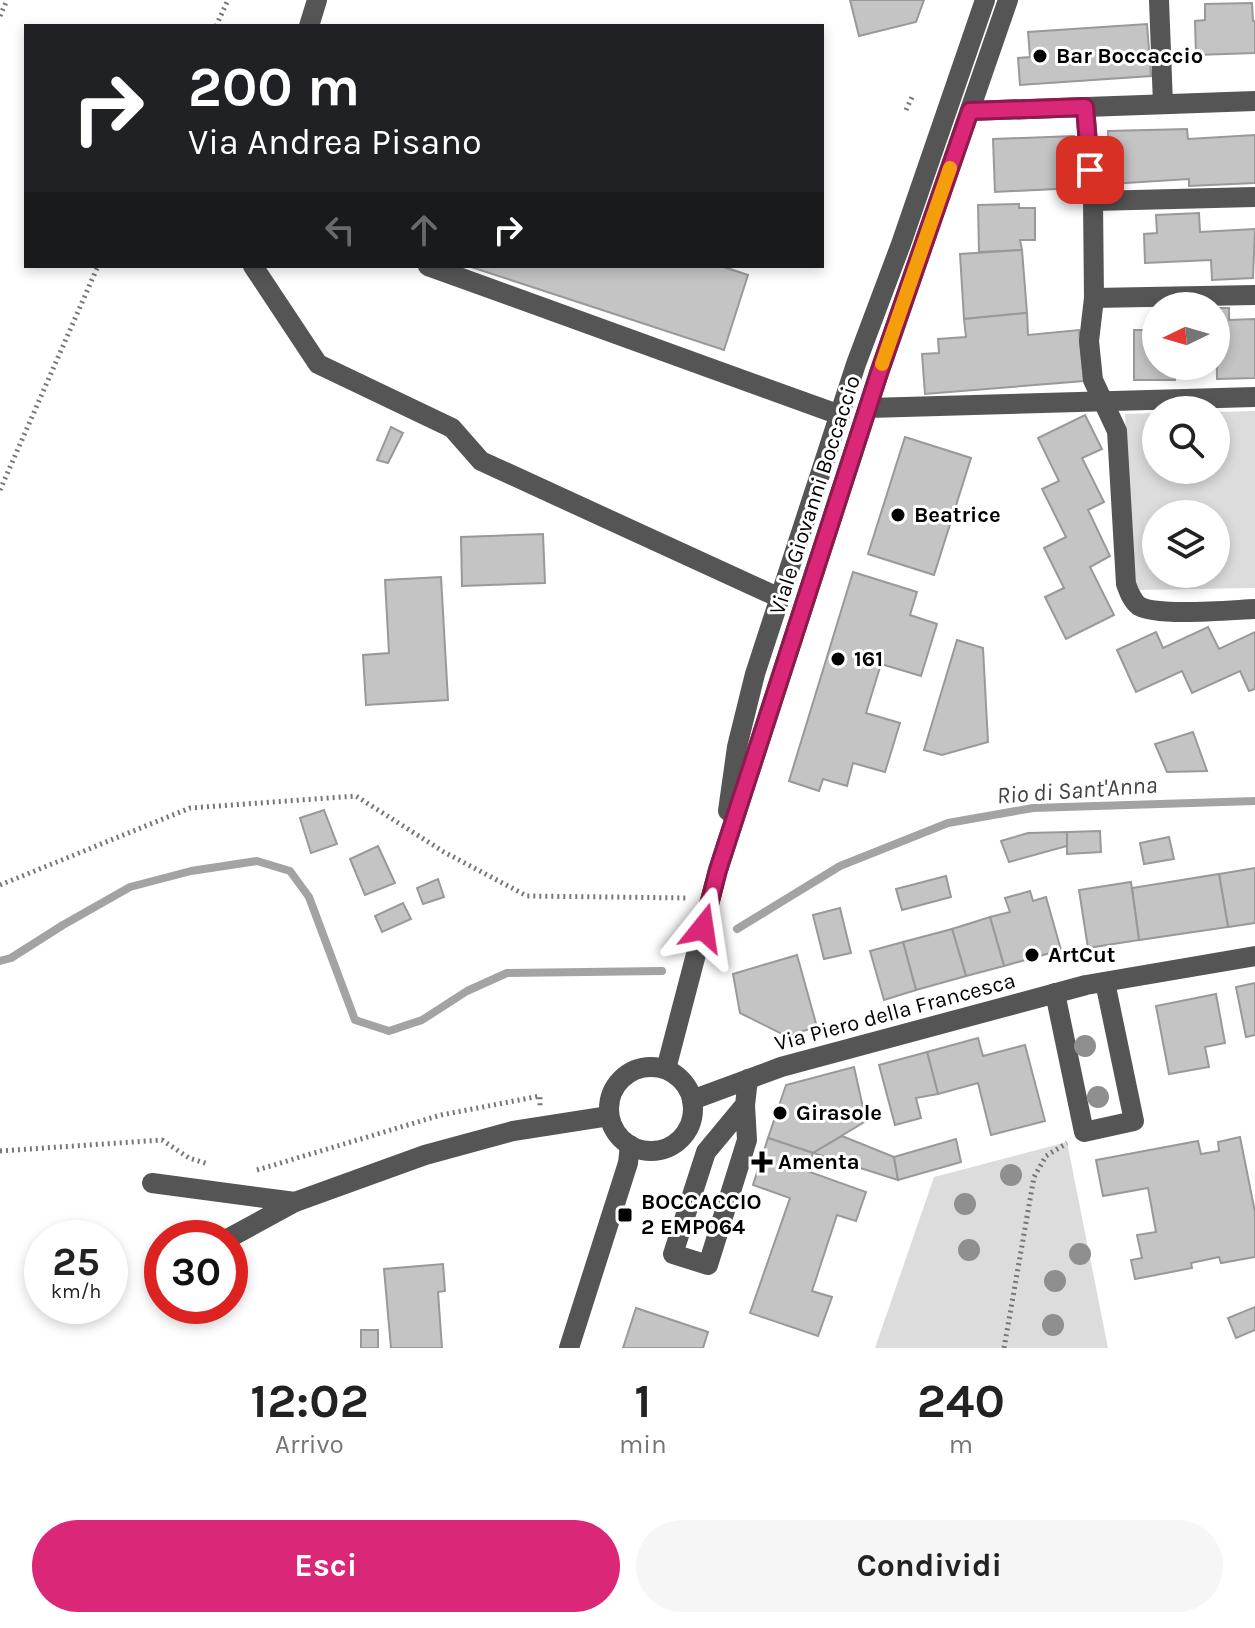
<!DOCTYPE html>
<html lang="it">
<style>
body{margin:0;font-family:Karla,sans-serif;background:#f6f6f6;color:#222;height:100vh;display:flex;flex-direction:column;font-size:30px;white-space:nowrap}
*{box-sizing:border-box;margin:0}
p{font-size:26px;color:#767676}
.icon{flex:none;width:44px;height:44px;fill:none;stroke:currentColor;stroke-width:2;stroke-linecap:round;stroke-linejoin:round}
.map{position:relative;height:1348px;overflow:hidden}
.panel{display:flex;flex-direction:column;background:#fff;flex:1}
.panel>*{flex:none}
.guide{position:absolute;left:24px;top:24px;width:800px;height:244px;border-radius:0px;box-shadow:0 4px 12px #0003;background:#202124;color:#fff;overflow:hidden}
.needle{width:52px;rotate:265deg}
.buttons{position:absolute;left:1142px;top:292px;display:grid;gap:16px}
.buttons a{display:grid;place-items:center;width:88px;height:88px;border-radius:50%;background:#fff;box-shadow:0 4px 12px #0003;font-size:40px}
.speed{position:absolute;left:24px;top:1220px;display:flex;gap:16px;font-size:40px;font-weight:700;text-align:center}
.speed>*{display:grid;place-content:center;width:104px;height:104px;border-radius:50%;background:#fff;box-shadow:0 4px 12px #0003;line-height:1}
.speed small{font-size:20px;font-weight:400}
.speed .limit{border:12px solid #d22;background:#fff;color:#111}
.pin{position:absolute;display:grid;place-items:center;width:68px;height:68px;color:#fff;margin:-34px;border-radius:16px;box-shadow:0 4px 12px #0006}
.me{position:absolute;width:88px;margin:-44px;rotate:15deg;stroke-linejoin:round;filter:drop-shadow(0 0 6px #0008)}
.turn{display:flex;align-items:center;gap:28px;height:168px;padding:0 32px;font-size:36px}
.turn .icon{width:104px;height:104px;stroke-width:2.5}
.turn b{display:block;font-size:56px;line-height:68px}
.lanes{display:flex;align-items:center;height:76px;padding:0 32px;background:#0003;justify-content:center;gap:40px;direction:ltr}
.lanes .off{opacity:.35}
.eta{display:flex;justify-content:space-evenly;align-items:center;height:136px;text-align:center}
.eta b{font-size:48px;font-weight:700;line-height:56px}
.cta{display:flex;gap:16px;margin-top:auto;padding:16px 32px}
.cta a{flex:1;height:92px;border-radius:48px;background:#db2777;color:#fff;font-size:32px;font-weight:700;line-height:92px;text-align:center}
.cta a+a{background:#f6f6f6;color:#222}
.map>svg:first-child{display:block}
.green{fill:#dcdcdc;fill-rule:evenodd}
.lines{fill:none;stroke-linecap:round;stroke-linejoin:round}
.stream{stroke:#a3a3a3;stroke-width:8}
.building{fill:#c4c4c4;stroke:#999;stroke-width:2}
.path{stroke:#777;stroke-width:5;stroke-dasharray:2 4;stroke-linecap:butt}
.minor{stroke:#555;stroke-width:20}
.tree{fill:#8f8f8f}
.route-casing{stroke:#8e194d;stroke-width:20}
.route{stroke:#db2777;stroke-width:14}
.slow{stroke:#f59e0b;stroke-width:14}
.poi-dot{fill:#000;stroke:#fff;stroke-width:3}
.labels{text-anchor:middle;dominant-baseline:central;stroke-width:6;stroke-linejoin:round;paint-order:stroke}
.poi-label{font-size:22px;font-weight:bold;fill:#000;stroke:#fff;text-anchor:start}
.street-label{font-size:22px;fill:#000;stroke:#fff}
.water-label{font-size:24px;font-style:italic;fill:#444;stroke:#fff}
</style>
<div class="map">
<svg width="1255" height="1348" viewBox="0 0 1255 1348">
<rect width="100%" height="100%" fill="#fff"/>
<g class="green">
<path d="M1255,411V588L1136,590L1125,414L1156,413V470H1216V412ZM1156,514H1216V574H1156Z"/>
<path d="M1067,1142L1108,1348H875L934,1177Z"/>
</g>
<g class="lines">
<g class="stream">
<path d="M737,929L840,866L948,823L1033,808L1255,801"/>
<path d="M0,961L11,958L63,925L130,887L191,871L257,861L290,871L309,897L355,1020L389,1031L422,1020L467,991L507,973L662,971"/>
</g>
</g>
<g class="building">
<path d="M850,0H924L916,22L859,36Z"/>
<path d="M1252,3L1253,21H1255V53L1196,55L1195,21L1205,20V4Z"/>
<path d="M1147,24L1151,76L1020,85L1018,58L1030,57L1028,32Z"/>
<path d="M1187,129L1188,139L1255,135V183L1189,186V179L1110,184L1108,131Z"/>
<path d="M1074,136L1076,188L995,192L993,139Z"/>
<path d="M1019,204V208H1035V240H1020L1022,250L979,252L978,205Z"/>
<path d="M1199,213L1200,232L1255,229L1253,278L1212,280L1211,260L1145,263L1144,234L1157,233L1156,215Z"/>
<path d="M1022,250L1027,313L964,319L960,254Z"/>
<path d="M468,266H721L748,275L724,350Z"/>
<path d="M1216,308H1229V320L1255,319V378L1217,379Z"/>
<path d="M1027,313L1028,335L1079,330L1084,381L925,394L922,354L939,353L938,339L966,337L964,319Z"/>
<path d="M1134,330H1156V366H1175V380H1134Z"/>
<path d="M1085,415L1102,449L1082,458L1104,502L1088,510L1110,556L1090,567L1114,615L1066,639L1045,597L1064,588L1044,548L1066,537L1042,489L1059,481L1038,438Z"/>
<path d="M391,427L403,433L388,463L377,460Z"/>
<path d="M905,437L971,458L934,575L868,554Z"/>
<path d="M543,534L545,583L462,586L461,537Z"/>
<path d="M853,572L917,592L910,615L937,624L921,676L881,664L866,713L900,723L885,772L853,763L847,786L823,779L819,791L789,781Z"/>
<path d="M441,577L448,700L366,705L363,655L389,653L385,580Z"/>
<path d="M1208,627L1219,649L1255,632V689L1249,691L1240,671L1192,693L1182,671L1136,692L1117,650L1156,632L1163,648Z"/>
<path d="M957,640L983,648L988,742L942,755L924,750Z"/>
<path d="M1193,732L1207,771L1167,772L1155,744Z"/>
<path d="M324,810L337,844L311,853L300,818Z"/>
<path d="M1100,831L1101,852L1067,854V832Z"/>
<path d="M1067,832V846L1009,862L1001,841L1028,833Z"/>
<path d="M1169,837L1174,859L1144,864L1140,843Z"/>
<path d="M378,846L395,883L365,895L350,859Z"/>
<path d="M1255,868V923L1228,927L1219,874Z"/>
<path d="M1219,874L1228,927L1139,940L1132,888Z"/>
<path d="M946,876L951,897L902,910L896,889Z"/>
<path d="M438,879L444,897L423,904L417,888Z"/>
<path d="M1131,882L1139,940L1088,948L1079,890Z"/>
<path d="M1030,891L1033,901L1046,897L1061,950L1004,966L990,917L1010,912L1005,898Z"/>
<path d="M403,903L411,919L382,932L375,916Z"/>
<path d="M840,908L851,953L824,959L813,915Z"/>
<path d="M990,917L1004,966L966,976L952,929Z"/>
<path d="M952,929L966,976L916,990L903,942Z"/>
<path d="M903,942L916,990L884,1000L870,951Z"/>
<path d="M797,955L817,1027L786,1036L740,1013L733,974Z"/>
<path d="M1255,983V1035L1246,1037L1236,987Z"/>
<path d="M1216,994L1225,1043L1205,1047L1209,1067L1169,1074L1156,1006Z"/>
<path d="M978,1038L983,1056L1025,1045L1045,1121L991,1135L978,1083L938,1094L927,1052Z"/>
<path d="M927,1052L938,1094L916,1098L921,1118L895,1125L879,1065Z"/>
<path d="M854,1067L866,1121L813,1153L768,1138L786,1085Z"/>
<path d="M842,1136L894,1157L898,1180L813,1153Z"/>
<path d="M1240,1137L1255,1212V1257L1221,1263L1219,1257L1191,1263L1192,1268L1135,1279L1131,1260L1142,1258L1137,1235L1156,1232L1148,1188L1103,1196L1096,1160L1198,1141L1201,1154L1219,1151L1218,1142Z"/>
<path d="M768,1138L813,1153L807,1171L866,1192L856,1221L837,1215L812,1291L832,1297L818,1336L750,1313L790,1198L753,1185Z"/>
<path d="M956,1139L961,1162L898,1180L894,1157Z"/>
<path d="M443,1264L445,1291L438,1292L442,1348H391L384,1269Z"/>
<path d="M1255,1307V1330L1236,1338L1228,1318Z"/>
<path d="M636,1308L708,1332L703,1348H623Z"/>
<rect x="361" y="1330" width="17" height="18"/>
</g>
<g class="lines">
<g class="path">
<path d="M0,16L7,0"/>
<path d="M216,26L228,0"/>
<path d="M906,110L913,95"/>
<path d="M0,490L98,266"/>
<path d="M0,885L190,808L356,796L444,852L527,896L688,898"/>
<path d="M0,1151L162,1140L189,1158L208,1164"/>
<path d="M257,1170L441,1115L540,1096V1106"/>
<path d="M1004,1348L1034,1177L1046,1156L1067,1143"/>
</g>
<g class="minor">
<path d="M1159,0L1163,104"/>
<path d="M309,26L317,0"/>
<path d="M1085,107L1093,201L1094,298L1089,341L1093,380L1117,431L1126,584C1129,592 1132,601 1139,606C1157,617 1231,610 1255,609"/>
<path d="M970,111L1255,101"/>
<path d="M1093,201L1255,197"/>
<path d="M253,266L318,364L452,428L481,461L780,598"/>
<path d="M428,266L840,415"/>
<path d="M1094,298L1255,295"/>
<path d="M869,408L1255,397"/>
<path d="M728,811L737,747L755,674L856,364L901,244L985,0"/>
<path d="M1055,993L1084,1132L1134,1121L1105,982"/>
<circle cx="651" cy="1109" r="42"/>
<path d="M666,1069L718,870L879,373L1008,0"/>
<path d="M692,1100L781,1067L1086,985L1255,956"/>
<path d="M745,1105L747,1140L708,1265L673,1254L706,1152L745,1105L748,1079"/>
<path d="M152,1183L295,1202"/>
<path d="M229,1238L295,1202L425,1155L513,1131L609,1116"/>
<path d="M162,1284V1283"/>
<path d="M569,1348L628,1163L630,1145"/>
</g>
</g>
<g class="tree">
<circle cx="1085" cy="1046" r="11"/>
<circle cx="1098" cy="1097" r="11"/>
<circle cx="1011" cy="1175" r="11"/>
<circle cx="965" cy="1204" r="11"/>
<circle cx="969" cy="1250" r="11"/>
<circle cx="1080" cy="1254" r="11"/>
<circle cx="1055" cy="1281" r="11"/>
<circle cx="1053" cy="1325" r="11"/>
</g>
<g class="lines">
<g class="route-casing">
<path id="route" d="M703,928L718,870L879,373L970,111L1085,107L1090,170"/>
</g>
<use href="#route" class="route"/>
<path class="slow" d="M882,364L950,168"/>
</g>
<g class="poi-dot">
<circle cx="1040" cy="56" r="8"/>
<circle cx="898" cy="515" r="8"/>
<circle cx="838" cy="659" r="8"/>
<circle cx="1032" cy="955" r="8"/>
<circle cx="780" cy="1113" r="8"/>
<path d="M758 1150h8v8h8v8h-8v8h-8v-8h-8v-8h8z"/>
<rect x="617" y="1207" width="16" height="16" rx="4"/>
</g>
<g class="labels">
<g class="poi-label">
<text x="1056" y="56">Bar Boccaccio</text>
<text x="914" y="515">Beatrice</text>
<text x="854" y="659">161</text>
<text x="1048" y="955">ArtCut</text>
<text x="796" y="1113">Girasole</text>
<text x="778" y="1162">Amenta</text>
<text x="641" y="1202">BOCCACCIO<tspan x="641" dy="25">2 EMP064</tspan></text>
</g>
<g class="street-label">
<text transform="translate(815 495) rotate(-72)">Viale Giovanni Boccaccio</text>
<text transform="translate(895 1012) rotate(-15)">Via Piero della Francesca</text>
</g>
<g class="water-label">
<text transform="translate(1077 790) rotate(-4)">Rio di Sant'Anna</text>
</g>
</g>
</svg>
<div class="buttons">
<a><svg class="needle" viewBox="-14 -14 28 28"><path d="M0-13l5 13h-10z" fill="#e53935"/><path d="M0 13l5-13h-10z" fill="#767676"/></svg></a>
<a><svg class="icon" aria-label="search" viewBox="0 0 24 24"><circle cx="10" cy="10" r="6"/><path d="M15 15l6 6"/></svg></a>
<a><svg class="icon" aria-label="layers" viewBox="0 0 24 24"><path d="M12 4l9 5-9 5-9-5zM3 14l9 5 9-5"/></svg></a>
</div>
<div class="speed"><div>25<small>km/h</small></div><div class="limit">30</div></div>
<div class="pin" style="left:1090px;top:170px;background:#d93025"><svg class="icon" aria-label="arrive" viewBox="0 0 24 24"><path d="M6 21V4h12l-3 4 3 4H6"/></svg></div>
<svg class="me" style="left:703px;top:928px" viewBox="-20 -20 40 40"><path d="M0-17L14 15 0 8-14 15z" fill="#db2777" stroke="#fff" stroke-width="4"/></svg>
<div class="guide">
<div class="turn"><svg class="icon" aria-label="right" viewBox="0 0 24 24"><path d="M7 20v-9h11M14 6l5 5-5 5"/></svg><div><b>200 m</b>Via Andrea Pisano</div></div>
<div class="lanes"><svg class="icon off" aria-label="left" viewBox="0 0 24 24"><path d="M17 20v-9H6M10 6l-5 5 5 5"/></svg><svg class="icon off" aria-label="ahead" viewBox="0 0 24 24"><path d="M12 20V5M6 11l6-6 6 6"/></svg><svg class="icon" aria-label="right" viewBox="0 0 24 24"><path d="M7 20v-9h11M14 6l5 5-5 5"/></svg></div>
</div>
</div>
<section class="panel">
<div class="eta">
<div><b>12:02</b><p>Arrivo</p></div>
<div><b>1</b><p>min</p></div>
<div><b>240</b><p>m</p></div>
</div>
<div class="cta"><a>Esci</a><a>Condividi</a></div>
</section>
